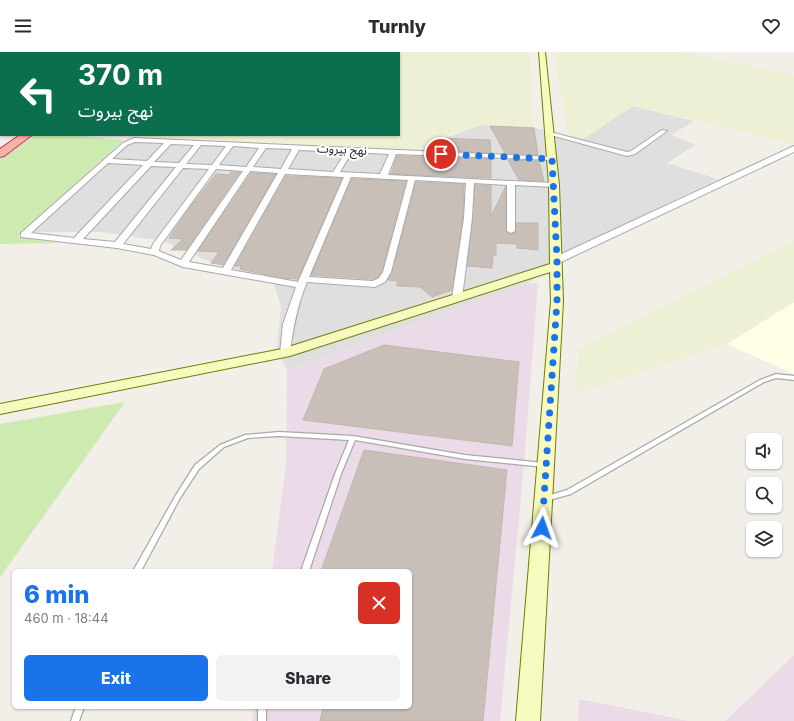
<!DOCTYPE html>
<meta charset="utf-8">
<style>
body{margin:0;font-family:Inter,"Noto Sans Arabic",sans-serif;background:#f2f2f3;color:#2b2b33;height:100vh;display:flex;flex-direction:column;font-size:15px;white-space:nowrap}
*{box-sizing:border-box;margin:0}
p{font-size:13px;color:#7c7c81}
.icon{flex:none;width:22px;height:22px;fill:none;stroke:currentColor;stroke-width:2;stroke-linecap:round;stroke-linejoin:round}
.map{position:relative;flex:1;overflow:hidden}
.sheet{position:absolute;left:12px;top:517px;width:400px;height:140px;display:flex;flex-direction:column;background:#fff;border-radius:6px;box-shadow:0 1px 3px #0004}
.sheet>*{flex:none}
.hud{position:absolute;left:0px;top:0px;width:400px;height:84px;box-shadow:0 1px 3px #0004;background:#0b6e4f;color:#fff;overflow:hidden}
.fabs{position:absolute;left:746px;top:381px;display:grid;gap:8px}
.fabs a{display:grid;place-items:center;width:36px;height:36px;border-radius:6px;background:#fff;box-shadow:0 1px 3px #0004;font-size:20px}
.pin{position:absolute;display:grid;place-items:center;width:34px;height:34px;color:#fff;margin:-17px;border:2px solid #fff;border-radius:50%;box-shadow:0 1px 4px #0007}
.me{position:absolute;width:44px;margin:-22px;rotate:4deg;stroke-linejoin:round;filter:drop-shadow(0 0 3px #0008)}
.turn{display:flex;align-items:center;gap:14px;height:84px;padding:0 12px;font-size:18px}
.turn .icon{width:52px;height:52px;stroke-width:2.5}
.turn b{display:block;font-size:28px;line-height:34px}
.round{display:grid;place-items:center;flex:none;width:42px;height:42px;border-radius:6px;background:#f2f2f3}
.head{display:flex;align-items:center;justify-content:space-between;height:68px;padding:0 12px}
h1{font-size:24px;font-weight:800;line-height:30px;color:#1a73e8}
.primary-button{display:flex;gap:8px;margin-top:auto;padding:8px 12px}
.primary-button a{flex:1;height:46px;border-radius:6px;background:#1a73e8;color:#fff;font-size:16px;font-weight:800;line-height:46px;text-align:center}
.primary-button a+a{background:#f2f2f3;color:#2b2b33}
header{display:flex;justify-content:space-between;align-items:center;height:52px;padding:0 12px;background:#fff;font-size:18px;font-weight:800}
.map>svg:first-child{display:block}
.residential{fill:#e0dfdf}
.industrial{fill:#ebdbe8}
.education{fill:#ffffe5}
.farmland{fill:#eef0d5}
.grass{fill:#cdebb0}
.building{fill:#c7bfb8;stroke:#c4b6ab}
.lines{fill:none;stroke-linecap:round;stroke-linejoin:round}
.service-casing{stroke:#a9a9a9;stroke-width:2.5}
.minor-casing{stroke:#a9a9a9;stroke-width:2}
.tertiary-casing{stroke:#a9a9a9;stroke-width:2}
.secondary-casing{stroke:#707d05;stroke-width:2}
.trunk-casing{stroke:#dc2a67;stroke-width:2}
.service{fill:#fff;fill-rule:evenodd}
.minor{fill:#fff;fill-rule:evenodd}
.tertiary{fill:#fff;fill-rule:evenodd}
.secondary{fill:#f7fabf;fill-rule:evenodd}
.trunk{fill:#f2b4a3;fill-rule:evenodd}
.route{stroke:#1a73e8;stroke-width:7;stroke-dasharray:0 12.6}
.labels{text-anchor:middle;dominant-baseline:central;stroke-width:4;stroke-linejoin:round;paint-order:stroke}
.far-street-label{font-size:12px;fill:#222;stroke:#fff}
</style>
<header><svg class="icon" aria-label="menu" viewBox="0 0 24 24"><path d="M4 6h16M4 12h16M4 18h16"/></svg>Turnly<svg class="icon" aria-label="heart" viewBox="0 0 24 24"><path d="M12 20l-8-8c-3-5 5-10 8-4 3-6 11-1 8 4z"/></svg></header>
<div class="map">
<svg width="794" height="669" viewBox="0 0 794 669">
<rect width="100%" height="100%" fill="#f2efe9"/>
<path class="residential" d="M632,54L694,69L671,83L696,93L667,111L718,127L568,199L528,231L287,319L277,297L281,254L273,230L208,209L163,189L101,180H25L128,87L431,99L440,88L481,73L533,75L582,88Z"/>
<g class="industrial">
<path d="M528,231H538L524,412L500,669H252L254,655H410V519H272L286,413L287,319Z"/>
<path d="M794,603V669H725Z"/>
<path d="M579,647L689,669H578Z"/>
</g>
<path class="education" d="M794,250V322L727,292Z"/>
<g class="farmland">
<path d="M132,0H530L533,75L481,73L439,86L433,100L83,83H399V1Z"/>
<path d="M554,0H681L794,23V91L791,92L633,54L582,88L569,85Z"/>
<path d="M794,188V250L727,292L576,342L578,297Z"/>
</g>
<g class="grass">
<path d="M36,83H68L124,88L17,185L58,191L0,192V107Z"/>
<path d="M125,350L0,525V372Z"/>
</g>
<g class="building">
<path d="M490,74L534,76L538,103L505,101Z"/>
<path d="M438,86L490,88L491,101L433,98Z"/>
<path d="M397,104L491,107V126L391,122Z"/>
<path d="M508,108L539,109L544,129L519,128Z"/>
<path d="M231,120H240L186,198H171L183,187L169,186L190,155L216,122L229,123Z"/>
<path d="M251,121L276,122L223,213L211,211L219,200L198,199Z"/>
<path d="M286,124L342,126L298,227L282,226L240,217L241,214H235Z"/>
<path d="M352,127L406,129L382,219L378,225L373,227L311,223Z"/>
<path d="M416,130L464,132L463,166L452,238L432,245L420,235L397,234V229L388,228L392,220Z"/>
<path d="M475,133L491,134V164L506,134V179L510,182L516,180V171H538V198L517,196V192L496,191V203H493L492,216L467,214Z"/>
<path d="M384,293L519,310L512,394L303,368L324,317Z"/>
<path d="M364,398L507,418L483,669H320L323,655H410V519H321Z"/>
</g>
<g class="lines">
<g class="service-casing">
<g id="service">
<path d="M776,322L794,324V328L776,326L764,330L571,442L546,449H544L543,447L544,445L567,438L760,328Z"/>
<path d="M279,380L353,384L465,403L544,411H546L547,413L546,415H544L465,407L355,388L341,422L309,519H301L335,422L349,388L279,384L248,386L224,395L199,417L180,446L141,519H133L176,443L195,413L220,393L245,383Z"/>
<path d="M76,655H84L79,669H71Z"/>
<rect x="258" y="655" width="8" height="14"/>
</g>
</g>
<g class="minor-casing">
<g id="minor">
<path d="M662,78L667,79L635,102L627,104L547,82L550,80L627,100L631,99Z"/>
<path d="M134,86L552,105L555,107L554,108L396,102L388,123L554,131L558,133L554,135L515,133V179L511,181L507,179V133L474,131L472,166L462,246L457,249L452,246L464,166L466,131L415,128L391,220L385,230L375,235L307,230C297,254 293,276 290,301L285,304L280,301L283,272L296,235L183,215L154,203L117,196L21,185V181L123,91ZM135,90L164,91L147,109L112,107L127,93ZM171,92L194,93L179,111L154,110ZM201,93L226,94L212,113L186,112ZM233,94L259,96L246,115L219,113ZM266,96L292,97L281,117L253,115ZM299,98L346,100L333,120L288,117ZM352,100L389,102L380,122L340,120ZM108,111L143,113L74,186L31,181ZM151,114L176,115L115,190L83,187ZM183,116L209,117L153,192L151,197L123,192ZM216,117L243,119L181,208L161,200L159,199L160,194ZM250,119L278,121L223,216L189,210ZM285,122L344,125L298,230L231,218ZM351,125L408,128L383,220L379,226L373,229L309,225Z"/>
</g>
</g>
<g class="tertiary-casing">
<path id="tertiary" d="M794,94V100L561,210H553L551,208L553,206Z"/>
</g>
<g class="secondary-casing">
<path id="secondary" d="M539,0H545L559,133L563,249L540,669H516L551,249L550,220L290,304L0,362V352L282,297L550,212L549,133Z"/>
</g>
<g class="trunk-casing">
<path id="trunk" d="M20,83H32L4,104L0,105V97Z"/>
</g>
<use href="#service" class="service"/>
<use href="#minor" class="minor"/>
<use href="#tertiary" class="tertiary"/>
<use href="#secondary" class="secondary"/>
<use href="#trunk" class="trunk"/>
</g>
<g class="lines">
<path class="route" d="M441,102L552,107L557,208V249L542,476"/>
</g>
<g class="labels">
<g class="far-street-label">
<text transform="translate(342 97) rotate(3)">نهج بيروت</text>
</g>
</g>
</svg>
<div class="fabs">
<a><svg class="icon" aria-label="sound" viewBox="0 0 24 24"><path d="M4 9h4l5-4v14l-5-4H4zM17 9q2 3 0 6"/></svg></a>
<a><svg class="icon" aria-label="search" viewBox="0 0 24 24"><circle cx="10" cy="10" r="6"/><path d="M15 15l6 6"/></svg></a>
<a><svg class="icon" aria-label="layers" viewBox="0 0 24 24"><path d="M12 4l9 5-9 5-9-5zM3 14l9 5 9-5"/></svg></a>
</div>
<div class="pin" style="left:441px;top:102px;background:#d93025"><svg class="icon" aria-label="arrive" viewBox="0 0 24 24"><path d="M6 21V4h12l-3 4 3 4H6"/></svg></div>
<svg class="me" style="left:542px;top:476px" viewBox="-20 -20 40 40"><path d="M0-17L14 15 0 8-14 15z" fill="#1a73e8" stroke="#fff" stroke-width="4"/></svg>
<div class="hud">
<div class="turn"><svg class="icon" aria-label="left" viewBox="0 0 24 24"><path d="M17 20v-9H6M10 6l-5 5 5 5"/></svg><div><b>370 m</b>نهج بيروت</div></div>
</div>
<section class="sheet">
<div class="head"><div><h1>6 min</h1><p>460 m · 18:44</p></div><a class="round" style="background:#d93025;color:#fff"><svg class="icon" aria-label="close" viewBox="0 0 24 24"><path d="M6 6l12 12M18 6L6 18"/></svg></a></div>
<div class="primary-button"><a>Exit</a><a>Share</a></div>
</section>
</div>
